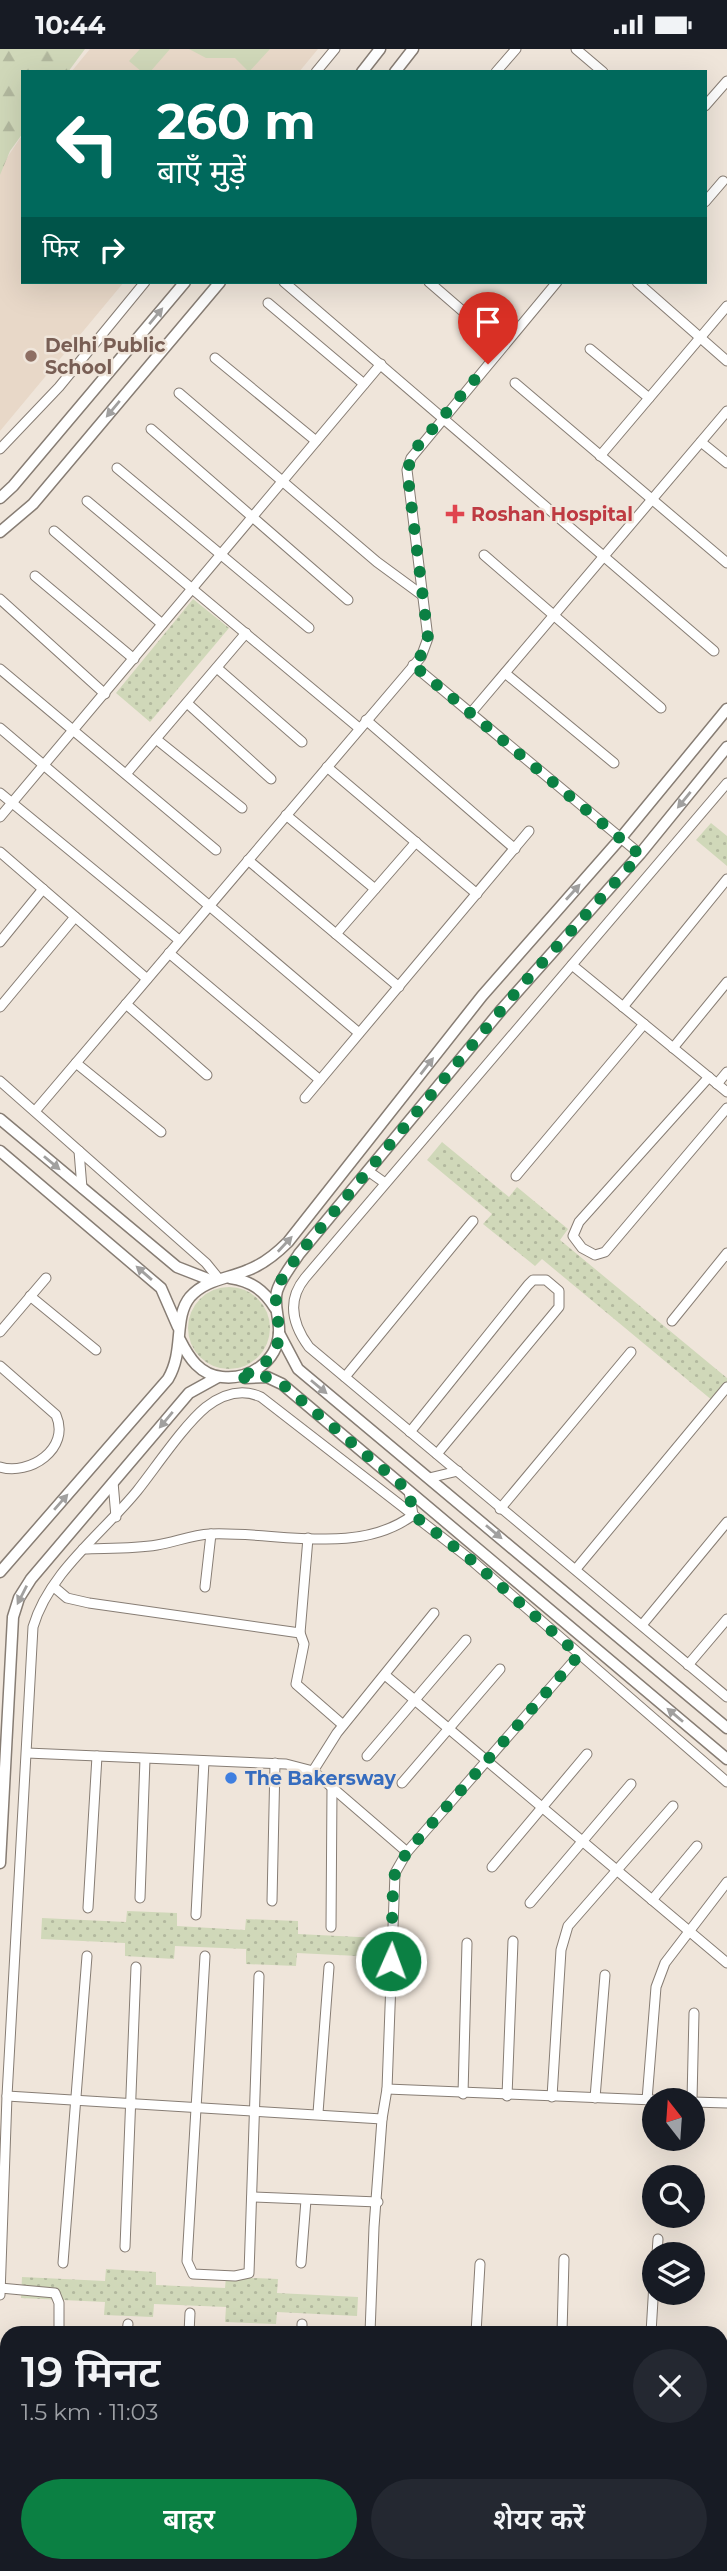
<!DOCTYPE html>
<html lang="hi">
<meta charset="utf-8">
<style>
body{margin:0;font-family:Montserrat,"Noto Sans Devanagari",sans-serif;background:#242831;color:#f1f3f6;height:100vh;display:flex;flex-direction:column;font-size:26px;white-space:nowrap}
*{box-sizing:border-box;margin:0}
p{font-size:23px;color:#9ea1a6}
.icon{flex:none;width:38px;height:38px;fill:none;stroke:currentColor;stroke-width:2;stroke-linecap:round;stroke-linejoin:round}
.map{position:relative;flex:1;overflow:hidden}
.panel{position:absolute;left:0px;top:2277px;width:728px;height:247px;display:flex;flex-direction:column;background:#171b24;border-radius:21px 21px 0 0;box-shadow:0 7px 28px #0002}
.panel>*{flex:none}
.hud{position:absolute;left:21px;top:21px;width:686px;height:214px;border-radius:0px;box-shadow:0 7px 28px #0002;background:#00695c;color:#fff;overflow:hidden}
.needle{width:46px;rotate:343deg}
.controls{position:absolute;left:642px;top:2039px;display:grid;gap:14px}
.controls a{display:grid;place-items:center;width:63px;height:63px;border-radius:50%;background:#171b24;box-shadow:0 7px 28px #0002;font-size:35px}
.pin{position:absolute;display:grid;place-items:center;width:60px;height:60px;color:#fff;margin:-72px -30px;border-radius:50% 50% 50% 0;rotate:-45deg;box-shadow:0 0 7px #0007}
.pin .icon{rotate:45deg}
.me{position:absolute;width:77px;margin:-38px;rotate:2deg;stroke-linejoin:round;filter:drop-shadow(0 0 5px #0008)}
.turn{display:flex;align-items:center;gap:24px;height:147px;padding:0 21px;font-size:32px}
.turn .icon{width:91px;height:91px;stroke-width:2.5}
.turn b{display:block;font-size:49px;line-height:60px}
.then{display:flex;align-items:center;height:66px;padding:0 21px;background:#0003;gap:14px;font-size:26px}
.round{display:grid;place-items:center;flex:none;width:74px;height:74px;border-radius:37px;background:#242831}
.summary{display:flex;align-items:center;justify-content:space-between;height:119px;padding:0 21px}
h1{font-size:42px;font-weight:600;line-height:52px}
.action{display:flex;gap:14px;margin-top:auto;padding:14px 21px}
.action a{flex:1;height:80px;border-radius:42px;background:#0b8043;color:#fff;font-size:28px;font-weight:600;line-height:80px;text-align:center}
.action a+a{background:#242831;color:#f1f3f6}
.status{display:flex;justify-content:space-between;align-items:center;height:49px;padding:0 35px;background:#171b24;direction:ltr}
.status svg{height:19px;fill:currentColor}
.map>svg:first-child{display:block}
.built{fill:#e8d8c8}
.grass{fill:url(#grass-dots)}
.forest{fill:url(#forest-firs)}
.pitch{fill:#d0d8b9}
.lines{fill:none;stroke-linecap:round;stroke-linejoin:round}
.minor-casing{stroke:#877d74;stroke-width:11}
.tertiary-casing{stroke:#877d74;stroke-width:13}
.minor{stroke:#fff;stroke-width:9}
.tertiary{stroke:#fff;stroke-width:10}
.oneway{fill:#a1a09f}
.route{stroke:#0b8043;stroke-width:12;stroke-dasharray:0 21.6}
.education-dot{fill:#8d6e63;stroke:#efe5da;stroke-width:2.5}
.health-dot{fill:#e0444e;stroke:#efe5da;stroke-width:2.5}
.shop-dot{fill:#3f7fe0;stroke:#efe5da;stroke-width:2.5}
.labels{text-anchor:middle;dominant-baseline:central;stroke-width:5;stroke-linejoin:round;paint-order:stroke}
.education-label{font-size:19px;font-weight:bold;fill:#785e54;stroke:#efe5da;text-anchor:start}
.health-label{font-size:19px;font-weight:bold;fill:#be3a42;stroke:#efe5da;text-anchor:start}
.shop-label{font-size:19px;font-weight:bold;fill:#366cbe;stroke:#efe5da;text-anchor:start}
</style>
<div class="status"><b>10:44</b><svg viewBox="0 0 49 12"><path d="M0 12V9h3v3zM5 12V6h3v6zM10 12V3h3v9zM15 12V0h3v12zM26 1h20v11H26zM47 4h2v5h-2z"/></svg></div>
<div class="map">
<svg width="727" height="2522" viewBox="0 0 727 2522">
<defs>
<pattern id="grass-dots" width="8" height="8" patternUnits="userSpaceOnUse" patternTransform="scale(1.75)"><rect width="8" height="8" fill="#d0d8b9"/><path d="M2 2h.1M6 6h.1" fill="none" stroke="#b2b89e" stroke-width="1.8" stroke-linecap="round"/></pattern>
<pattern id="forest-firs" width="22" height="20" patternUnits="userSpaceOnUse" patternTransform="scale(1.75)"><rect width="22" height="20" fill="#d0d8b9"/><path d="M5 1l3.5 6h-7zM16 11l3.5 6h-7z" fill="#b2b89e"/></pattern>
</defs>
<rect width="100%" height="100%" fill="#efe5da"/>
<g class="built">
<path d="M90,0H318L299,23H71Z"/>
<path d="M23,85V233H124L0,382V119Z"/>
</g>
<g class="grass">
<path d="M193,550L229,579L150,673L116,644Z"/>
<path d="M711,774L727,787V817L696,791Z"/>
<path d="M442,1093L509,1148L517,1138L568,1180L560,1191L727,1329V1335L713,1352L542,1210L535,1217L483,1175L492,1165L427,1111Z"/>
<circle cx="229" cy="1279" r="41"/>
<path d="M127,1862L177,1864V1877L245,1881L246,1870L298,1872V1885L379,1889L378,1908L297,1904L296,1917L246,1915V1900L175,1897L174,1910L125,1907V1894L41,1890L42,1869L126,1873Z"/>
<path d="M106,2220L156,2223V2236L225,2239L226,2228L278,2230L277,2244L358,2248L357,2267L277,2263L276,2275L225,2273L226,2258L154,2255L153,2268L104,2266L105,2253L21,2249L22,2228L105,2232Z"/>
<path d="M0,2492L7,2498V2516L45,2517L51,2522H0Z"/>
</g>
<path class="forest" d="M0,0H85L68,23H23V84L10,102L0,126Z"/>
<g class="pitch">
<path d="M140,0H170L150,23H142L129,12Z"/>
<path d="M189,0H270L249,23L235,9H206Z"/>
</g>
<g class="lines">
<g class="minor-casing">
<g id="minor">
<path d="M576,0L603,23"/>
<path d="M316,23L335,0"/>
<path d="M496,23L516,0"/>
<path d="M705,57L727,32"/>
<path d="M705,153L723,132"/>
<path d="M284,233L714,602"/>
<path d="M429,233L503,297"/>
<path d="M637,233L727,312"/>
<path d="M268,254L364,335"/>
<path d="M590,300L649,349"/>
<path d="M215,309L316,392"/>
<path d="M515,334L727,514"/>
<path d="M179,344L377,513L422,546"/>
<path d="M151,380L348,551"/>
<path d="M701,393L727,414"/>
<path d="M0,400L59,338L145,233"/>
<path d="M600,407L727,257"/>
<path d="M117,419L309,579"/>
<path d="M87,452L359,679"/>
<path d="M54,482L162,575"/>
<path d="M484,506L661,659"/>
<path d="M35,527L134,610"/>
<path d="M0,550L105,645"/>
<path d="M413,616L640,805"/>
<path d="M217,619L302,693"/>
<path d="M0,620L216,801"/>
<path d="M505,624L614,714"/>
<path d="M187,654L271,730"/>
<path d="M470,665L727,362"/>
<path d="M366,671L515,800"/>
<path d="M0,679L359,984"/>
<path d="M156,690L242,759"/>
<path d="M327,718L477,845"/>
<path d="M126,725L246,584"/>
<path d="M727,734L305,1229C287,1251 292,1275 309,1298L727,1648"/>
<path d="M0,744L179,891"/>
<path d="M286,766L375,840"/>
<path d="M0,768L381,315"/>
<path d="M0,803L147,930"/>
<path d="M248,811L399,938"/>
<path d="M336,885L416,793"/>
<path d="M0,893L43,840"/>
<path d="M169,904L320,1031"/>
<path d="M572,916L727,1043"/>
<path d="M126,955L207,1026"/>
<path d="M0,958L75,868"/>
<path d="M623,958L727,830"/>
<path d="M673,999L727,933"/>
<path d="M76,1014L161,1083"/>
<path d="M709,1028L579,1173L573,1187L582,1199L595,1206L605,1203L727,1059"/>
<path d="M0,1032L206,1214L219,1230"/>
<path d="M717,1035L727,1023"/>
<path d="M305,1049L529,782"/>
<path d="M36,1061L421,608L428,589L407,421L411,409L557,233"/>
<path d="M79,1102L82,1139"/>
<path d="M368,1122L385,1134"/>
<path d="M516,1127L644,975"/>
<path d="M30,1247L96,1301"/>
<path d="M672,1272L727,1204"/>
<path d="M0,1283L46,1229"/>
<path d="M0,1317L56,1366C71,1400 29,1427 0,1418"/>
<path d="M345,1328L473,1172"/>
<path d="M410,1383L528,1236L533,1231H546L559,1242V1258L437,1405"/>
<path d="M429,1429L458,1422"/>
<path d="M113,1433L116,1468"/>
<path d="M500,1460L631,1303"/>
<path d="M83,1500C107,1499 133,1500 157,1496C175,1493 192,1486 210,1485C275,1482 357,1508 413,1466L409,1442"/>
<path d="M576,1520L727,1338"/>
<path d="M54,1538L67,1549L89,1554L300,1584L304,1595L296,1635L343,1676"/>
<path d="M205,1538L211,1485"/>
<path d="M642,1576L727,1473"/>
<path d="M300,1584L308,1489"/>
<path d="M688,1616L727,1570"/>
<path d="M385,1626L727,1914"/>
<path d="M27,1704L286,1715L313,1722L407,1803"/>
<path d="M367,1707L466,1591"/>
<path d="M313,1722L337,1684L434,1564"/>
<path d="M402,1734L500,1620"/>
<path d="M492,1818L587,1705"/>
<path d="M140,1849L145,1710"/>
<path d="M652,1851L697,1797"/>
<path d="M272,1852L275,1714"/>
<path d="M530,1854L631,1735"/>
<path d="M88,1859L97,1707"/>
<path d="M196,1866L204,1712"/>
<path d="M331,1878L332,1740"/>
<path d="M205,1907L187,2212L193,2225L235,2227L249,2224L259,1927"/>
<path d="M387,2040L654,2051"/>
<path d="M463,2045L467,1894"/>
<path d="M7,2047L382,2070"/>
<path d="M507,2047L513,1892"/>
<path d="M552,2048L561,1901L568,1877L673,1757"/>
<path d="M595,2049L605,1926"/>
<path d="M647,2051L656,1938L665,1914L727,1833"/>
<path d="M692,2051L694,1964"/>
<path d="M693,2053L727,2054"/>
<path d="M318,2064L329,1918"/>
<path d="M252,2148L378,2153"/>
<path d="M125,2198L136,1918"/>
<path d="M657,2205L658,2190"/>
<path d="M63,2214L87,1907"/>
<path d="M301,2214L306,2151"/>
<path d="M0,2239L55,2244L59,2254V2284"/>
<path d="M0,2246L7,2047L33,1578C49,1523 102,1485 137,1442C156,1418 184,1376 206,1358C223,1345 241,1339 261,1348L470,1510L727,1733"/>
<path d="M127,2284L128,2275"/>
<path d="M189,2284L190,2264"/>
<path d="M243,2284V2283"/>
<path d="M302,2284V2275"/>
<path d="M370,2284L374,2178L382,2070L387,2040L395,1824L407,1803L579,1606"/>
<path d="M476,2284L480,2215"/>
<path d="M562,2284L564,2210"/>
<path d="M651,2284L654,2234"/>
<path d="M721,2366H727"/>
<path d="M0,2411H7"/>
<path d="M226,2516L233,2522"/>
<path d="M701,2516L708,2522"/>
<path d="M0,2519L3,2522"/>
<path d="M114,2522L118,2516"/>
<path d="M209,2522L214,2516"/>
<path d="M358,2522V2516"/>
<path d="M434,2522L435,2516"/>
<path d="M485,2522V2516"/>
<path d="M539,2522V2516"/>
<path d="M581,2522L582,2516"/>
<path d="M628,2522V2516"/>
</g>
</g>
<g class="tertiary-casing">
<g id="tertiary">
<path d="M362,23L380,0"/>
<path d="M395,23L413,0"/>
<path d="M0,449L13,437L185,233"/>
<path d="M0,483L33,455L220,233"/>
<path d="M0,1070L177,1218L213,1232"/>
<path d="M0,1102L161,1239L178,1278"/>
<path d="M230,1229C251,1232 264,1241 275,1259"/>
<path d="M279,1284L298,1320L727,1679"/>
<path d="M180,1291C189,1309 200,1326 222,1328C249,1331 277,1313 279,1284C280,1270 273,1256 277,1242C281,1229 292,1216 299,1205L502,960L640,805L727,698"/>
<path d="M245,1329L267,1328L282,1335L727,1710"/>
<path d="M0,1523L168,1330C185,1301 173,1269 190,1248C206,1230 228,1230 248,1221C264,1215 276,1205 288,1193L482,947L620,790L727,660"/>
<path d="M0,1814L13,1568L19,1549L31,1530L189,1344L218,1328"/>
</g>
</g>
<use href="#minor" class="minor"/>
<use href="#tertiary" class="tertiary"/>
</g>
<defs><path id="oneway-solid" d="M-6-.8H1V-3.2L6.5 0L1 3.2V.8H-6Z" transform="scale(1.75)"/></defs>
<g class="oneway">
<use href="#oneway-solid" transform="translate(156 267) rotate(-50)"/>
<use href="#oneway-solid" transform="translate(113 360) rotate(130)"/>
<use href="#oneway-solid" transform="translate(684 751) rotate(129)"/>
<use href="#oneway-solid" transform="translate(573 843) rotate(-48)"/>
<use href="#oneway-solid" transform="translate(427 1017) rotate(-52)"/>
<use href="#oneway-solid" transform="translate(52 1114) rotate(40)"/>
<use href="#oneway-solid" transform="translate(285 1195) rotate(-47)"/>
<use href="#oneway-solid" transform="translate(144 1224) rotate(-139)"/>
<use href="#oneway-solid" transform="translate(319 1338) rotate(40)"/>
<use href="#oneway-solid" transform="translate(166 1371) rotate(130)"/>
<use href="#oneway-solid" transform="translate(61 1453) rotate(-49)"/>
<use href="#oneway-solid" transform="translate(494 1483) rotate(40)"/>
<use href="#oneway-solid" transform="translate(22 1546) rotate(117)"/>
<use href="#oneway-solid" transform="translate(675 1666) rotate(-140)"/>
</g>
<g class="lines">
<path class="route" d="M391,1912L393,1836L395,1824L407,1803L579,1606L470,1510L413,1466L409,1442L282,1335L267,1328L236,1329C258,1322 281,1307 279,1280C278,1268 274,1255 277,1242C280,1229 292,1216 299,1205L522,936L640,806L413,616L426,600L428,589L407,421L417,398L488,315"/>
</g>
<circle class="education-dot" cx="31" cy="307" r="7"/>
<path class="health-dot" d="M451.5 454.5h7v7h7v7h-7v7h-7v-7h-7v-7h7z"/>
<circle class="shop-dot" cx="231" cy="1729" r="7"/>
<g class="labels">
<g class="education-label">
<text x="45" y="296">Delhi Public<tspan x="45" dy="22">School</tspan></text>
</g>
<g class="health-label">
<text x="471" y="465">Roshan Hospital</text>
</g>
<g class="shop-label">
<text x="245" y="1729">The Bakersway</text>
</g>
</g>
</svg>
<div class="controls">
<a><svg class="needle" viewBox="-14 -14 28 28"><path d="M0-13l5 13h-10z" fill="#e53935"/><path d="M0 13l5-13h-10z" fill="#9ea1a6"/></svg></a>
<a><svg class="icon" aria-label="search" viewBox="0 0 24 24"><circle cx="10" cy="10" r="6"/><path d="M15 15l6 6"/></svg></a>
<a><svg class="icon" aria-label="layers" viewBox="0 0 24 24"><path d="M12 4l9 5-9 5-9-5zM3 14l9 5 9-5"/></svg></a>
</div>
<div class="pin" style="left:488px;top:315px;background:#d93025"><svg class="icon" aria-label="arrive" viewBox="0 0 24 24"><path d="M6 21V4h12l-3 4 3 4H6"/></svg></div>
<svg class="me" style="left:391px;top:1912px" viewBox="-20 -20 40 40"><circle r="17" fill="#0b8043" stroke="#fff" stroke-width="3"/><path d="M0-11L8 9 0 5-8 9z" fill="#fff"/></svg>
<div class="hud">
<div class="turn"><svg class="icon" aria-label="left" viewBox="0 0 24 24"><path d="M17 20v-9H6M10 6l-5 5 5 5"/></svg><div><b>260 m</b>बाएँ मुड़ें</div></div>
<div class="then">फिर<svg class="icon" aria-label="right" viewBox="0 0 24 24"><path d="M7 20v-9h11M14 6l5 5-5 5"/></svg></div>
</div>
<section class="panel">
<div class="summary"><div><h1>19 मिनट</h1><p>1.5 km · 11:03</p></div><a class="round"><svg class="icon" aria-label="close" viewBox="0 0 24 24"><path d="M6 6l12 12M18 6L6 18"/></svg></a></div>
<div class="action"><a>बाहर</a><a>शेयर करें</a></div>
</section>
</div>
